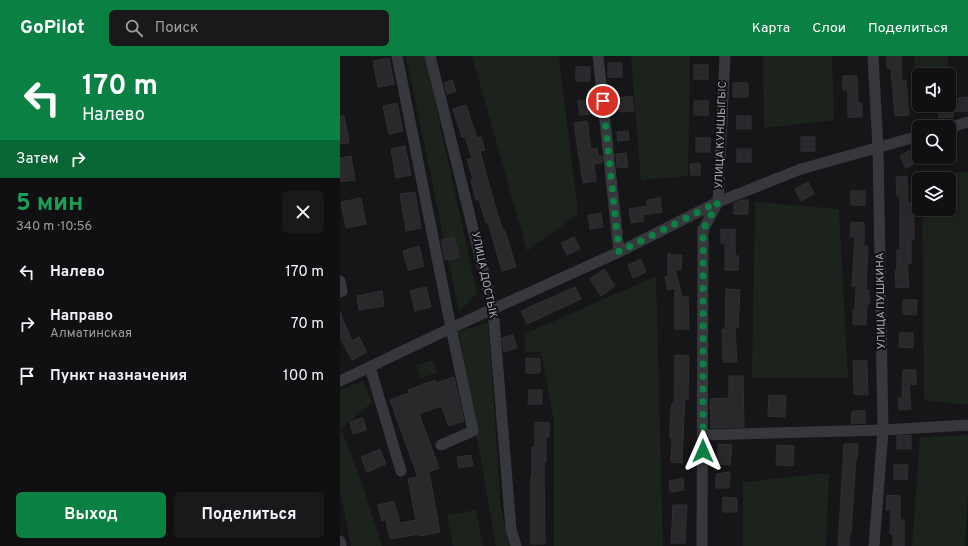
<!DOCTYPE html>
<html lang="ru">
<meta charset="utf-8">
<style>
body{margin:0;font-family:Overpass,sans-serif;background:#19191b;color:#f1f3f6;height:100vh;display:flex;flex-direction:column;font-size:15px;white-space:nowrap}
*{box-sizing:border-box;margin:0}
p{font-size:13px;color:#9c9d9f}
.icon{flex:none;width:22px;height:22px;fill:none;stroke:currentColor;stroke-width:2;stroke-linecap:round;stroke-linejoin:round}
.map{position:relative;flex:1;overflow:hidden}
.drawer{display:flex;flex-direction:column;background:#101012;width:340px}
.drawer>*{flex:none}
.banner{background:#0b8043;color:#fff;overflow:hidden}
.buttons{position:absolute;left:572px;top:12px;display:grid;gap:8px}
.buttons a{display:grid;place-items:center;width:44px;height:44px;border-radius:6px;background:#101012;box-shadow:0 2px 10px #0003,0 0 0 1px #303032;font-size:20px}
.pin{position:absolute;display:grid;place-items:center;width:34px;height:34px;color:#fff;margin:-17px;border:2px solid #fff;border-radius:50%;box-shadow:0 1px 4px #0007}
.me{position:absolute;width:44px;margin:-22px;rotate:0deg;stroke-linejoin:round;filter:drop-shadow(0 0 3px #0008)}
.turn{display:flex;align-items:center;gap:14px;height:84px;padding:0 16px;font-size:18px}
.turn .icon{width:52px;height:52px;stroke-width:2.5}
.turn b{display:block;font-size:28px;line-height:34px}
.then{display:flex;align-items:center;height:38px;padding:0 16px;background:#0003;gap:8px;font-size:15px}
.round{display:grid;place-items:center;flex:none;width:42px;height:42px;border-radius:6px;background:#19191b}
.headline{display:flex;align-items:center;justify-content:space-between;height:68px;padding:0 16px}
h1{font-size:24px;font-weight:700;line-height:30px;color:#1e9e55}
.primary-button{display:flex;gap:8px;margin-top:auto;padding:8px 16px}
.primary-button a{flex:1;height:46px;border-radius:6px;background:#0b8043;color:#fff;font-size:16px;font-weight:700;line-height:46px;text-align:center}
.primary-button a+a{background:#19191b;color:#f1f3f6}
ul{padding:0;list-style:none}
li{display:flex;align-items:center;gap:12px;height:52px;padding:0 16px}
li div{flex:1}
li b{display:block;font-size:15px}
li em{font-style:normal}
header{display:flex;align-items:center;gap:24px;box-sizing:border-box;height:56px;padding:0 20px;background:#0b8043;color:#fff}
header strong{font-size:19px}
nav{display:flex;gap:22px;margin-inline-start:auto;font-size:14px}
.search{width:280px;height:36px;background:#19191b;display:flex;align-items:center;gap:10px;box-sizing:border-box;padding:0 14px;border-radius:6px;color:#9c9d9f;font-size:15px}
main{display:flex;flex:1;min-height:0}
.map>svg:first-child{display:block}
.green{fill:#1c231d}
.building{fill:#29292c;stroke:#303034}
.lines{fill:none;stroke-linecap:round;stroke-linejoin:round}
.minor{stroke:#37383d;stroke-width:11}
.route{stroke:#0b8043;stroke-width:7;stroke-dasharray:0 12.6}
.labels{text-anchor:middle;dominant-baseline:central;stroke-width:4;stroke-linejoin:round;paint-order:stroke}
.street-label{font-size:11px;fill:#a8adb8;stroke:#111113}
</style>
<header>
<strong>GoPilot</strong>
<div class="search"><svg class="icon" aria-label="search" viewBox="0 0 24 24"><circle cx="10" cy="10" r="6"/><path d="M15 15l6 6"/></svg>Поиск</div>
<nav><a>Карта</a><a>Слои</a><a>Поделиться</a></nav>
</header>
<main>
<section class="drawer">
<div class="banner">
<div class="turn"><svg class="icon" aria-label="left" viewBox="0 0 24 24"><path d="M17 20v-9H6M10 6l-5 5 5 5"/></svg><div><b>170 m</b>Налево</div></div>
<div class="then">Затем<svg class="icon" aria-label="right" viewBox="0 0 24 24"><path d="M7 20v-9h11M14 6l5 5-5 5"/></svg></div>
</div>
<div class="headline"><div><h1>5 мин</h1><p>340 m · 10:56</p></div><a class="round"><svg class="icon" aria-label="close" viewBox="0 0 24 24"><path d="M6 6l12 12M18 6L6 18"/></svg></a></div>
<ul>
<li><svg class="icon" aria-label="left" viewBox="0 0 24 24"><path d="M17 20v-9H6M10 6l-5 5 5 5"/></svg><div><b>Налево</b></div><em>170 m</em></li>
<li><svg class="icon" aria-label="right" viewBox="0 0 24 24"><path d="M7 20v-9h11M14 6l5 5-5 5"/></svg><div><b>Направо</b><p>Алматинская</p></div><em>70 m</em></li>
<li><svg class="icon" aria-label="arrive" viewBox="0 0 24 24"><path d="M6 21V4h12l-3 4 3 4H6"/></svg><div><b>Пункт назначения</b></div><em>100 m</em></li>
</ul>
<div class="primary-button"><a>Выход</a><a>Поделиться</a></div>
</section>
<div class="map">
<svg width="628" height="490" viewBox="0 0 628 490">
<rect width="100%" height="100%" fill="#161618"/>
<g class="green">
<path d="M66,0H85L137,237L119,256Z"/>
<path d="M132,0H219L238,158L187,195Z"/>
<path d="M291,0H350L348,120L301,124Z"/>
<path d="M423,0H492L494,64L424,72Z"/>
<path d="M574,0H608V19H579V28L575,27Z"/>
<path d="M628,116V349L584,344L582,153H609V123H582V121Z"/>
<path d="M415,146L499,153L508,322H412Z"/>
<path d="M316,220L323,490H214V365L201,296H185V278Z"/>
<path d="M148,267L161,452L169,490H156L118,275Z"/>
<path d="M93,304L97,317L80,322L76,309Z"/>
<path d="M23,325L32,346L1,373L21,424L42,490H11L0,435V334Z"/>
<path d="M628,379V436L625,490H572L580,381Z"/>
<path d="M489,417L486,490H403V426Z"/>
<path d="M136,454L143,490H113L107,459Z"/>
</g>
<g class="building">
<path d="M547,0H561L562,25L566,24L569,59L555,60L551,12H547Z"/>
<path d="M49,2L54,28L38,31L33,5Z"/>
<rect x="268" y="7" width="14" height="14"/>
<rect x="354" y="9" width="14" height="14"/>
<rect x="236" y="11" width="14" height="14"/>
<path d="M503,20H517L518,47H522V61H508V34H503Z"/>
<path d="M112,24L116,35L107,38L104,27Z"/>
<rect x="393" y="27" width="15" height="14"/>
<path d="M292,40L294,55L280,56L278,42Z"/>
<path d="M628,41V55L613,56V61L599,62L598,49L618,48V42Z"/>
<path d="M252,44L253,58L240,59L238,45Z"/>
<rect x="354" y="45" width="14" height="14"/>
<path d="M57,47L63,75L49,78L43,50Z"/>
<path d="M126,49L137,82L141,81L145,94L140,95L155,150L163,175H165L176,211L162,215L148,166L146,167L139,143L136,144L131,124L133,123L127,103L132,102L125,80L122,81L113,53Z"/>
<path d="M0,60H4L9,85L8,87L0,88Z"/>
<path d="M396,60H411V73H397Z"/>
<path d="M247,65L251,93L257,92L258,100H262V107L254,108L256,125L243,127L234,67Z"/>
<path d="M288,75L289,84L278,85L277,76Z"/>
<rect x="461" y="81" width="14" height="14"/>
<rect x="356" y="82" width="14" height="14"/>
<path d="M65,90L71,119L56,122L51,93Z"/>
<rect x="397" y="93" width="14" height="13"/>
<path d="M572,93L579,105L566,112L560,100Z"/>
<path d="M286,97L288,111L277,112L276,98Z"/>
<path d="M11,100L15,124L0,126V102Z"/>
<path d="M360,107V119H351L350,108Z"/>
<path d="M567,120L568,147H573L574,168V183H571V208H567L569,231L556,232L555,215H557V194H560V140H557L556,121Z"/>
<path d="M468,126L474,138L461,145L455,133Z"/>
<rect x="511" y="135" width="14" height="14"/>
<path d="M75,136L81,172L66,175L60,138Z"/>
<path d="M21,142L26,168L6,172L1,146Z"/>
<path d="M320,142L322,156L303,159L304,165L291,167L289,153L307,150V144Z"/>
<path d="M403,144H408V158H394V147Z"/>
<path d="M261,157L263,171L250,173L248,159Z"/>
<path d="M511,166L524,167V190H528L526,234H529V248H527L526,269L513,268V254H515L516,230H512L515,181H510Z"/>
<path d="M381,173H395V200H399L398,214H385V187H381Z"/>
<path d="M114,181L119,201L105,204L101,184Z"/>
<path d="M234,181L240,193L227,199L221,187Z"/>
<path d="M79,190L84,210L68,214L63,195Z"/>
<path d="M328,197H330L331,199H342L341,214L335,213L342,241H348L349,273H335V232L328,234L325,221L328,220Z"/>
<path d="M301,203L306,216L293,222L288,209Z"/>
<path d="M264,213L275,230L261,240L250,223Z"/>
<path d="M86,231L91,251L75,255L70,235Z"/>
<path d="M235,231L241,243L187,268L181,255Z"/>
<path d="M386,233L400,234L398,272H395L397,306H383L382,273L385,274Z"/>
<path d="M42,235L44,250L19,254L17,240Z"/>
<path d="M563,244H577L576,259L563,258Z"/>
<path d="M0,256L12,285L19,281L27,296L12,304L0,282Z"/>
<path d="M560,277H573V292L559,291Z"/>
<path d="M173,279L177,292L164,296L162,282Z"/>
<path d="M335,299L349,300L348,343H345L344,361L342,407L331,406L332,382H330V367L332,347H334Z"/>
<path d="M186,302L200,303V317H186Z"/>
<path d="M513,304L527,305L528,339L514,338Z"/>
<path d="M563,314H576V329L569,328L571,353L559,354L558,342H562Z"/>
<path d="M389,320H403L404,371L371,372L370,343L389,342Z"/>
<path d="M114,321L124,365L109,370L101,350L79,358L99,412L89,416L100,476L80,480L79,478L50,483L46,464L42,465L38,449L54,445L60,467L76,464L68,423L78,421L50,344L69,337L68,334L95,324L96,327Z"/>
<path d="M189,334H202V348H188Z"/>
<path d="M429,339L446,340L445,361L428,360Z"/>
<path d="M512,355H525V367L511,368Z"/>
<path d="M23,362L26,374L13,378L10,366Z"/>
<path d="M195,366L209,367V381H206V406H204L205,488H191V419H192V391H195Z"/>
<path d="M571,379V393H557V380Z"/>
<path d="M378,388L392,389L390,409L378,408Z"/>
<path d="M504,388H518L517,402H516L511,478H509V490H498Z"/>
<path d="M437,389L454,390L453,410L436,409Z"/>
<path d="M40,393L46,408L27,416L21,401Z"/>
<path d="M131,399L133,410L119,412L117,401Z"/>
<path d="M554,409H568L567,424L554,423Z"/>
<path d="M390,416L389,432H376V418Z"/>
<path d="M343,422L344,434L330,436L329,425Z"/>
<path d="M547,439L560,440V464H564V490H553V478H550L551,454H546Z"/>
<path d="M383,441L397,442V456H383Z"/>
<path d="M333,449H347L345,487H331Z"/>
</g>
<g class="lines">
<g class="minor">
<path d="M57,0L111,272L133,375L101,389"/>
<path d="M90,0L153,253L171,473L176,490"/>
<path d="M258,0L279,196"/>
<path d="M533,0L538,92L543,374L534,490"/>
<path d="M609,72L628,66"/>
<path d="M0,225L2,235L0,236"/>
<path d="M30,311L61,415"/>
<path d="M0,325L111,272L279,196L378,146L461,113L579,80"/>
<path d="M363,379L543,374L628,369"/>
<path d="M0,485L1,490"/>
<path d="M362,490L363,174L378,146L385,0"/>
</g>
</g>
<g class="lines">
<path class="route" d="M263,45L279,196L378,146L363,174V395"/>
</g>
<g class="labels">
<g class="street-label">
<text transform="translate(381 79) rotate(-88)">УЛИЦА КУНШЫГЫС</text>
<text transform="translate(144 219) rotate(78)">УЛИЦА ДОСТЫК</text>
<text transform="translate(541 245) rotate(-91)">УЛИЦА ПУШКИНА</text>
</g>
</g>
</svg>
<div class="buttons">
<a><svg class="icon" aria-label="sound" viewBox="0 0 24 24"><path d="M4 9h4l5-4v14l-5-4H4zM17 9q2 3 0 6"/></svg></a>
<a><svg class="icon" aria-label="search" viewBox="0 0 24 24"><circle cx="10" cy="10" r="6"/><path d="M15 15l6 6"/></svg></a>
<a><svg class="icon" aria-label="layers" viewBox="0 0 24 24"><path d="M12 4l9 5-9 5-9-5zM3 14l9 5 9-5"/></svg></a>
</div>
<div class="pin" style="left:263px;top:45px;background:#d93025"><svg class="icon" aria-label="arrive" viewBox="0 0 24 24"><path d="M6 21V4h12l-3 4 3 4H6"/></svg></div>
<svg class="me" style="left:363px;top:395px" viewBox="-20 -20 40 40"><path d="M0-17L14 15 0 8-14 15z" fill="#0b8043" stroke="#fff" stroke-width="4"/></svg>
</div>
</main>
